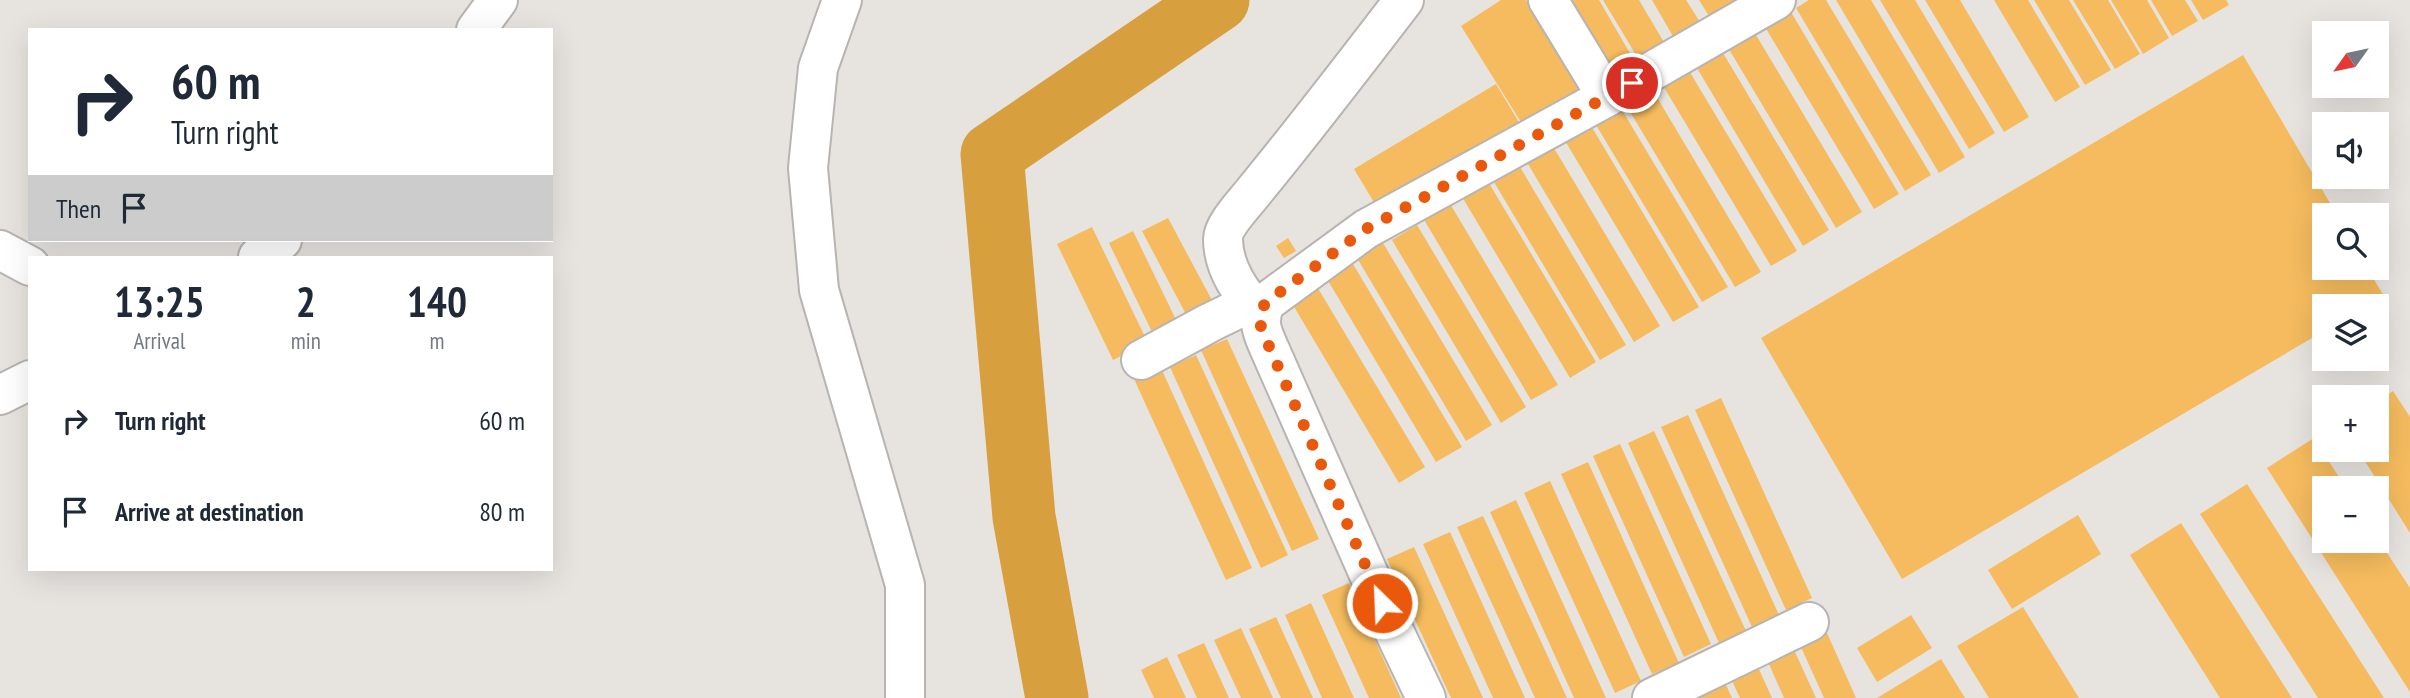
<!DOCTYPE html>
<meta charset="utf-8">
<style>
body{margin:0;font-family:"PT Sans Narrow",sans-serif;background:#f2f2f3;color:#1f2937;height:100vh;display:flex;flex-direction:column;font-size:26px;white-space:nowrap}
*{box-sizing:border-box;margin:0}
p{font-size:23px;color:#747a83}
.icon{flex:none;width:38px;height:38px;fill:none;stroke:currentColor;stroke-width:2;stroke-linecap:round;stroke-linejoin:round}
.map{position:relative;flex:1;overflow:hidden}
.side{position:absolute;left:28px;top:256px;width:525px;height:315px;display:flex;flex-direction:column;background:#fff;border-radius:0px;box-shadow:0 7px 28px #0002}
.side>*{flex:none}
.guide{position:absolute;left:28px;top:28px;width:525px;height:214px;border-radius:0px;box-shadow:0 7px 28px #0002;background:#fff;color:#1f2937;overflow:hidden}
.needle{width:46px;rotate:237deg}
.fabs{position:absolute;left:2312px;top:21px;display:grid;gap:14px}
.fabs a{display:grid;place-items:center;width:77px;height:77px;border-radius:0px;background:#fff;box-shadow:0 7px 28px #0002;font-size:35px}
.pin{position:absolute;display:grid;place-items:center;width:60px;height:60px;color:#fff;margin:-30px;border:4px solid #fff;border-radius:50%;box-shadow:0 2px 7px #0007}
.me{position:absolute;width:77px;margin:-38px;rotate:336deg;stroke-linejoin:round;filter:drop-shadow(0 0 5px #0008)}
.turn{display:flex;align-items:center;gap:24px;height:147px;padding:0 28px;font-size:32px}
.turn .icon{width:91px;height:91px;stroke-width:2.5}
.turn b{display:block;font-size:49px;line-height:60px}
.then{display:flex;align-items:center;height:66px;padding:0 28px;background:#0003;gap:14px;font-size:26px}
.eta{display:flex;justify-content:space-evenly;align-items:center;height:119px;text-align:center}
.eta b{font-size:42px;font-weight:700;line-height:49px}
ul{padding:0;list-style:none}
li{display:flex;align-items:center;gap:21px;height:91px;padding:0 28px}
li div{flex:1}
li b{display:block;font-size:26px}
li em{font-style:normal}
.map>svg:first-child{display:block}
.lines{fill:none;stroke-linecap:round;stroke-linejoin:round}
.river{stroke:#d89f3f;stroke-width:63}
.building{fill:#f5bb5e}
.minor-casing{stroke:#b7b4b1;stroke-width:42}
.minor{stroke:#fff;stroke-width:38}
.route{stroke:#ea580c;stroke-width:12;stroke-dasharray:0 21.6}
</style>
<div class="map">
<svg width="2410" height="698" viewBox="0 0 2410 698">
<rect width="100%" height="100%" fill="#e7e4e0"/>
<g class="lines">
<path class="river" d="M1057,698L1024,517L992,154L1218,0"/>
</g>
<g class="building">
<path d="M1501,0H1526L1583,90L1524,127L1461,26Z"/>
<path d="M1563,0H1599L1635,62L1609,77Z"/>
<path d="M1603,0H1639L1665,44L1639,60Z"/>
<path d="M1652,0H1686L1700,22L1674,38Z"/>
<path d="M1699,0H1737L1709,16Z"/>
<path d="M1809,0H1826L1931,175L1905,191L1796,8Z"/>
<path d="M1836,0H1871L1965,157L1939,173Z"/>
<path d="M1880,0H1915L1995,133L1969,149Z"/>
<path d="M1925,0H1960L2029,117L2004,132Z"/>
<path d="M1994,0H2028L2080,87L2055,102Z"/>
<path d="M2034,0H2069L2111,70L2085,85Z"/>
<path d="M2073,0H2108L2140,54L2115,69Z"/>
<path d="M2111,0H2147L2169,38L2143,54Z"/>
<path d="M2151,0H2185L2198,21L2172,36Z"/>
<path d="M2191,0H2226L2229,5L2203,20Z"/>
<path d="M1791,12L1899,194L1874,209L1765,27Z"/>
<path d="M1753,30L1862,212L1836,228L1727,46Z"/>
<path d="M1720,48L1829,230L1803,246L1694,63Z"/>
<path d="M2243,55L2337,215H2324V268H2367L2384,296L2367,306H2324V331L1902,579L1761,338Z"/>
<path d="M1688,69L1797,251L1771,266L1662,84Z"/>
<path d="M1496,84L1520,124L1378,209L1354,169Z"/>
<path d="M1652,89L1761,272L1735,287L1626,105Z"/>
<path d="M1619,105L1728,287L1702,302L1593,120Z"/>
<path d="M1590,124L1699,307L1673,322L1564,139Z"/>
<path d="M1551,143L1660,326L1634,342L1525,159Z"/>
<path d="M1517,162L1626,345L1600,360L1491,177Z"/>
<path d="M1487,180L1596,362L1570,378L1461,195Z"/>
<path d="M1449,202L1558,385L1531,400L1423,218Z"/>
<path d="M1168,218L1214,304L1188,318L1142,231Z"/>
<path d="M1417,225L1526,407L1501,423L1392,240Z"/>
<path d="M1092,227L1148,343L1113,360L1057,244Z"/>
<path d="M1133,231L1179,326L1155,338L1109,243Z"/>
<path d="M1288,238L1296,251L1284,258L1276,246Z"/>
<path d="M1383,243L1492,425L1466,441L1357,258Z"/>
<path d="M1353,264L1462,447L1436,462L1327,279Z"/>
<path d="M1316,285L1425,467L1399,483L1290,300Z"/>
<path d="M1227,339L1319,539L1292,551L1201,350Z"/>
<path d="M1196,355L1288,555L1261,568L1170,367Z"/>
<path d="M1161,368L1252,568L1226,580L1134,379Z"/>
<path d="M2393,391L2410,417V533L2358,450H2376V402Z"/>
<path d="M1721,398L1812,598L1786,610L1695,410Z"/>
<path d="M1688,415L1779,615L1752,627L1661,427Z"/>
<path d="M1654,431L1746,631L1719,643L1628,443Z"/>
<path d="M2314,438L2346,488H2324V541H2376V536L2410,588V692L2267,468Z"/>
<path d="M1620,444L1711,644L1684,657L1593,456Z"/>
<path d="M1588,462L1679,663L1652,674L1561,474Z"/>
<path d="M1550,481L1641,681L1615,693L1524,493Z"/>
<path d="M2247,484L2384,698H2318L2200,514Z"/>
<path d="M1516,500L1606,698H1574L1490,512Z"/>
<path d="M2078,515L2101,554L2012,609L1988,570Z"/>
<path d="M1483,516L1567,698H1535L1457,527Z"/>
<path d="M2181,523L2292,698H2220L2130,555Z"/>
<path d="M1450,532L1525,698H1493L1423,544Z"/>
<path d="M1414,547L1483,698H1451L1387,559Z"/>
<path d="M1349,583L1401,698H1369L1322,595Z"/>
<path d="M1311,603L1354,698H1322L1285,615Z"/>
<path d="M2023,607L2079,698H1989L1957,646Z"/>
<path d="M1911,615L1932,648L1877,682L1857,648Z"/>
<path d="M1276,617L1313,698H1281L1249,629Z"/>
<path d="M1823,624L1856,698H1824L1796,636Z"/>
<path d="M1241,628L1273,698H1241L1214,640Z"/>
<path d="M1790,641L1816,698H1784L1764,653Z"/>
<path d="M1204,643L1229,698H1197L1177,655Z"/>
<path d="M1753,656L1772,698H1740L1726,668Z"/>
<path d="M1167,657L1186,698H1154L1141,670Z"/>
<path d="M1941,659L1965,698H1877Z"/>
<path d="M1721,674L1732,698H1700L1694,686Z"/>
</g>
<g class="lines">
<g class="minor-casing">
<g id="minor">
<path d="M842,0L818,68L808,168L819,290L905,585V698"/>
<path d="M476,30L498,0"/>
<path d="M1607,97L1776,0"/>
<path d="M0,250L30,266"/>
<path d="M258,257L282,240"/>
<path d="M1260,315C1242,294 1223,269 1223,239C1223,225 1246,202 1255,190C1306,128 1355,64 1404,0"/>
<path d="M1141,360L1209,323L1250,303"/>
<path d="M0,395L30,380"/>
<path d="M1426,698L1393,629L1270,350C1262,332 1257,323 1265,303L1366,229L1607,97L1548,0"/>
<path d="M1652,698L1809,622"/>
</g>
</g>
<use href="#minor" class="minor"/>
</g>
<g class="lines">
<path class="route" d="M1382,603L1261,328L1260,315L1265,303L1366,229L1632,83"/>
</g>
</svg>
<div class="fabs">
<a><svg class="needle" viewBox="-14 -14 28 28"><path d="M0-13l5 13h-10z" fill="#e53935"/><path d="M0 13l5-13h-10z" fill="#747a83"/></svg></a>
<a><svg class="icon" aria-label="sound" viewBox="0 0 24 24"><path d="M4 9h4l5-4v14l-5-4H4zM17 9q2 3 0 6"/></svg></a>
<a><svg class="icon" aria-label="search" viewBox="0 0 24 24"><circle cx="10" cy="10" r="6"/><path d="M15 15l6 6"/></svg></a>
<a><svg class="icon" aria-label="layers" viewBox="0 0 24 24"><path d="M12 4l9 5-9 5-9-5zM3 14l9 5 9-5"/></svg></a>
<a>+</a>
<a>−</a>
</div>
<div class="pin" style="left:1632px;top:83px;background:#d93025"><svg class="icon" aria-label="arrive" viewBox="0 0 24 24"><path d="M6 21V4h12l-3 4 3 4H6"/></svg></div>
<svg class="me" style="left:1382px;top:603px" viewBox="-20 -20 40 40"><circle r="17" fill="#ea580c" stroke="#fff" stroke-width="3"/><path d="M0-11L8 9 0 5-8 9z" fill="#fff"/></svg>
<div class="guide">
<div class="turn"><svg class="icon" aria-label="right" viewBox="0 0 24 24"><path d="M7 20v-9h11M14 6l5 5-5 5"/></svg><div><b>60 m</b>Turn right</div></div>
<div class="then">Then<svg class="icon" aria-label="arrive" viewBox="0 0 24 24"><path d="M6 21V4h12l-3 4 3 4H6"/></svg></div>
</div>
<section class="side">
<div class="eta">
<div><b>13:25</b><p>Arrival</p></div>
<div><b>2</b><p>min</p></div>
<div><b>140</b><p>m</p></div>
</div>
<ul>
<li><svg class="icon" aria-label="right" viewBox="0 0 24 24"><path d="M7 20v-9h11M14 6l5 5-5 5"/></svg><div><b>Turn right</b></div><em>60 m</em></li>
<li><svg class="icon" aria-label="arrive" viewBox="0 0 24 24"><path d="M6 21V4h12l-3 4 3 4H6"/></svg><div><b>Arrive at destination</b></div><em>80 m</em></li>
</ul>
</section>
</div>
